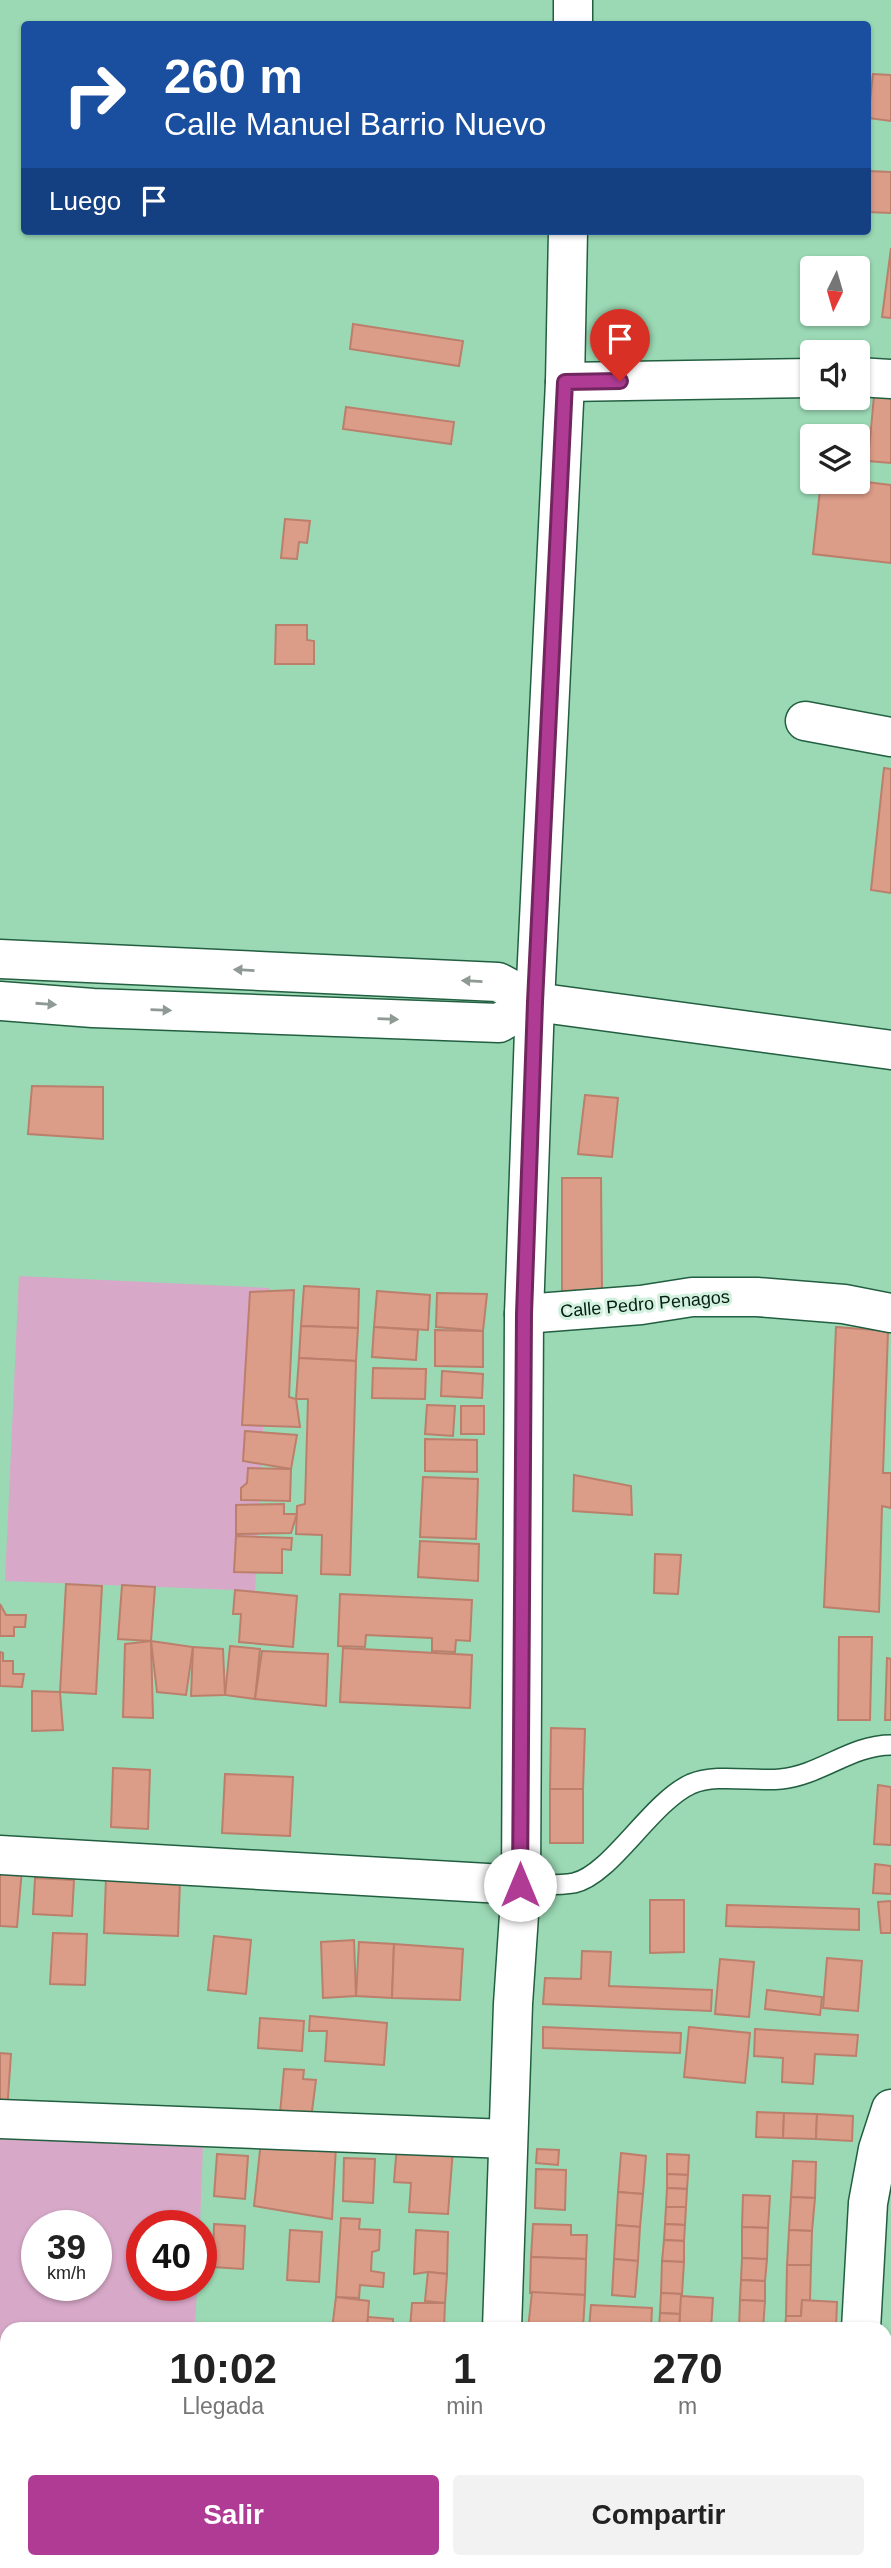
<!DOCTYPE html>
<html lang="es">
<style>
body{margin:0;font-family:Helvetica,sans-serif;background:#f2f2f2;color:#222;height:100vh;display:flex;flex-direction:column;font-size:26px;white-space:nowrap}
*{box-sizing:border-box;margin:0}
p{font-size:23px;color:#767676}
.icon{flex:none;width:38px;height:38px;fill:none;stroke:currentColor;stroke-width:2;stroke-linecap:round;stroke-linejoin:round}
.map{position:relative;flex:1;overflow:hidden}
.details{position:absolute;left:0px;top:2322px;width:892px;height:247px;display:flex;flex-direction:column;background:#fff;border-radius:21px 21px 0 0;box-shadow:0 2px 5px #0004}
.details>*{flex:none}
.hud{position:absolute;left:21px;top:21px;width:850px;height:214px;border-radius:7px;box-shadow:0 2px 5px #0004;background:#1a4fa0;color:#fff;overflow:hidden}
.needle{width:46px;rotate:185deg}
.controls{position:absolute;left:800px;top:256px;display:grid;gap:14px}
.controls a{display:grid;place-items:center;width:70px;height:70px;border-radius:7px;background:#fff;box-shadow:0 2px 5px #0004;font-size:35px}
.speed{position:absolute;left:21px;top:2210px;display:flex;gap:14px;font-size:35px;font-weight:700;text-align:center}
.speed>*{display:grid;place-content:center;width:91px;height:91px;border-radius:50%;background:#fff;box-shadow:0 2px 5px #0004;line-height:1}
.speed small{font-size:18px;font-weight:400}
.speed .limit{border:10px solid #d22;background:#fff;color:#111}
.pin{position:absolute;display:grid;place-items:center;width:60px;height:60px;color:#fff;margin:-72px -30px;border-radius:50% 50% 50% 0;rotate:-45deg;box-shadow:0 0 7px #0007}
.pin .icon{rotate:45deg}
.me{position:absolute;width:77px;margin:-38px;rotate:0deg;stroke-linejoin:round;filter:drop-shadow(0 0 5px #0008)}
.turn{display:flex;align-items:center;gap:24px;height:147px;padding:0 28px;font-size:32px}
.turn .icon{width:91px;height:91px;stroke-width:2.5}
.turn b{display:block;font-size:49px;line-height:60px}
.then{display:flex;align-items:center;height:66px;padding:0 28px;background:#0003;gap:14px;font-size:26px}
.eta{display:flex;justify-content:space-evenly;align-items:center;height:119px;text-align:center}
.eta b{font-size:42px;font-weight:800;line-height:49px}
.cta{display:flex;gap:14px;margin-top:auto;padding:14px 28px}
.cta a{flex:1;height:80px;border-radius:7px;background:#af3b94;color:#fff;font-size:28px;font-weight:800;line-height:80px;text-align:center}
.cta a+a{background:#f2f2f2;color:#222}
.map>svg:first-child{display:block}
.green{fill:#d7a8c8;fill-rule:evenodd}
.building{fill:#db9c88;stroke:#bb7f6c;stroke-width:2}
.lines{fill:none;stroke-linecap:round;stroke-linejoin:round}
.service-casing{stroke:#225f40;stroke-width:22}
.minor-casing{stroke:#225f40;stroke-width:41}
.tertiary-casing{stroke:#225f40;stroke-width:41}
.service{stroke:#fff;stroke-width:19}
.minor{stroke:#fff;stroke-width:38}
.tertiary{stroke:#fff;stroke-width:38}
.oneway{fill:#8f9a95}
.route-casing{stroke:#722660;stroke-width:18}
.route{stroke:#af3b94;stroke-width:12}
.labels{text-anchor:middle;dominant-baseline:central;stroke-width:6;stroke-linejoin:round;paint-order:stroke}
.street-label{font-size:18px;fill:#061f13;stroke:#d3f1df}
</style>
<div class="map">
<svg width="891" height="2568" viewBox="0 0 891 2568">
<rect width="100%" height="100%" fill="#9bd9b4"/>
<g class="green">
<path d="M19,1276L270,1288L255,1594L235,1590L5,1581Z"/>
<path d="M0,2136L203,2145L200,2226H142V2286H197L195,2329H7V2422L0,2421ZM37,2226H96V2286H37Z"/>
</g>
<g class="building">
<path d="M873,74L891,75V121L868,118Z"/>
<path d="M868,171L891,172V213L868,212Z"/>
<path d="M891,248V318L882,317Z"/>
<path d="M353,324L463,341L459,366L350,349Z"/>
<path d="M874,396L891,398V463L868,461Z"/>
<path d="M346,407L454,422L451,444L343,429Z"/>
<path d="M821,481H858L891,485V563L813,554Z"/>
<path d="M285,519L310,521L307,543L299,542L297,559L281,558Z"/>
<path d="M276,625H307V640L314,641V664H275Z"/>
<path d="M884,768L891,769V893L871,890Z"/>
<path d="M32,1086L103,1087V1139L28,1134Z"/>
<path d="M585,1095L618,1098L612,1157L578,1154Z"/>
<path d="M562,1178H601L602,1290L562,1291Z"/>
<path d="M304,1286L359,1289L358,1328L301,1326Z"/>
<path d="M294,1290L289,1397L296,1399L300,1427L242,1425L250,1292Z"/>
<path d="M377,1291L430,1295L428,1330L374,1327Z"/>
<path d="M437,1293L487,1294L483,1331L436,1327Z"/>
<path d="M301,1326L358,1328L356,1361L299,1358Z"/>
<path d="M374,1327L418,1330L416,1360L372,1357Z"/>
<path d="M836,1327L888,1331L883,1473H891V1508L882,1506L879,1612L824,1607Z"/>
<path d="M435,1330L483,1331V1367L435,1366Z"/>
<path d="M299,1358L356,1361L350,1575L321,1574L322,1535L296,1534L297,1506L305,1504L308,1399H296Z"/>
<path d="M373,1368L426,1369L425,1399L372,1398Z"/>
<path d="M442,1371L483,1374L482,1398L441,1396Z"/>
<path d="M427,1405L455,1406L453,1436L425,1434Z"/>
<rect x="461" y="1406" width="23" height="28"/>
<path d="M245,1431L297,1435L291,1469L243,1461Z"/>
<path d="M425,1439L477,1440V1472L425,1471Z"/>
<path d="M248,1468L291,1469L290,1501L241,1500V1488L247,1483Z"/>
<path d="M574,1475L631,1486L632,1515L573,1511Z"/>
<path d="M423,1477L478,1479L476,1539L420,1537Z"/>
<path d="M284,1504V1514H297L291,1533L236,1534V1505Z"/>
<path d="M236,1536L292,1538L291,1550L282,1549V1573L234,1572Z"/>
<path d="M420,1541L479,1544L478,1581L418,1577Z"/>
<path d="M655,1554L681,1555L678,1594L654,1593Z"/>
<path d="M66,1584L102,1586L96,1694L60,1692Z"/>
<path d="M122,1585L155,1587L151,1641L118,1639Z"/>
<path d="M235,1590L297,1596L293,1647L239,1642L241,1614H233Z"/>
<path d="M340,1594L472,1600L470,1641L456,1640L455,1652L432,1651V1638L366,1635L365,1647L338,1646Z"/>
<path d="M0,1604L6,1615H26L25,1627H14V1636H0Z"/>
<path d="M839,1637H872L870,1720H838Z"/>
<path d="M151,1641L153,1718L123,1717L125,1644Z"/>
<path d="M151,1641L193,1647L186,1695L157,1692Z"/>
<path d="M230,1646L260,1649L255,1699L225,1695Z"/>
<path d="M193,1647L223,1649L225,1695L191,1696Z"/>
<path d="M343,1648L472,1655L470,1708L340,1702Z"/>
<path d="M262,1651L328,1654L326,1706L255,1699Z"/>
<path d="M0,1652L3,1653V1661H13V1674H24L22,1687L0,1686Z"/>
<path d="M887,1658L891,1659V1720H885Z"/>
<path d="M32,1691L60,1692L63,1730L32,1731Z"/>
<path d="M551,1728L585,1729L583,1789H550Z"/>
<path d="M113,1768L150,1770L148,1829L111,1827Z"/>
<path d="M225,1774L293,1777L290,1836L222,1833Z"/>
<path d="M878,1785L891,1787V1845L874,1844Z"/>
<rect x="550" y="1789" width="33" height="54"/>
<path d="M875,1864L891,1866V1894L873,1893Z"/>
<path d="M0,1868L22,1869L17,1927L0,1926Z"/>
<path d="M35,1878L74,1880L72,1916L33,1914Z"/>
<path d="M106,1878L180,1881L178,1936L104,1933Z"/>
<path d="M650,1900H684V1952L650,1953Z"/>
<path d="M891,1901V1933H881L878,1902Z"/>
<path d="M727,1905L859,1909V1930L726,1926Z"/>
<path d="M53,1933L87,1934L85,1985L50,1984Z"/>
<path d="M214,1936L251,1940L246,1994L208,1990Z"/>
<path d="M354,1940L356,1996L323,1998L321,1942Z"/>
<path d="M359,1942L394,1944L392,1998L356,1996Z"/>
<path d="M394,1944L463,1949L460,2000L392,1998Z"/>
<path d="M582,1951L611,1952L609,1986L712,1990L711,2011L543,2004L545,1978L581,1979Z"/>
<path d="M827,1958L862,1961L858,2011L823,2008Z"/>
<path d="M720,1959L754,1962L749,2017L715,2014Z"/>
<path d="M767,1990L822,1997L820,2015L765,2009Z"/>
<path d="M310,2016L387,2023L384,2065L325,2061L327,2031H309Z"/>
<path d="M260,2018L304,2021L302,2051L258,2048Z"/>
<path d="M543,2027L681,2033L680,2053L543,2048Z"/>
<path d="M689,2027L750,2033L745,2083L684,2077Z"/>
<path d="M755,2029L858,2035L856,2056L815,2054L813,2084L782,2082L783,2058L754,2056Z"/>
<path d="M0,2053L11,2054L7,2112H0Z"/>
<path d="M284,2069L304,2070L303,2079L316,2080L310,2127L279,2125Z"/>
<path d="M757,2112L784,2113L783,2138L756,2137Z"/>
<path d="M784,2113L817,2114L816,2139L783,2138Z"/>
<path d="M817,2114L853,2116L852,2141L816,2139Z"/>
<path d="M261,2141L336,2146L332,2219L254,2206Z"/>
<path d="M397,2145L453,2149L448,2214L409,2212L411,2183L394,2182Z"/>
<path d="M537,2149L559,2150L558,2165L536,2163Z"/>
<path d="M621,2153L646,2156L643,2194L618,2192Z"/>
<path d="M217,2154L248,2156L245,2199L214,2196Z"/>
<path d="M667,2154L689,2155L688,2175L667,2174Z"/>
<path d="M344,2158L375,2159L373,2203L343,2201Z"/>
<path d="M793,2161L816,2162L815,2198L791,2197Z"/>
<path d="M536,2169L566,2170L565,2210L535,2208Z"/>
<path d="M667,2174L688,2175L687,2189L667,2188Z"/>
<path d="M667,2188L687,2189L686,2207H666Z"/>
<path d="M618,2192L643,2194L640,2227L616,2225Z"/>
<path d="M743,2195L770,2196L768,2228L742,2227Z"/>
<path d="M791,2197L815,2198L812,2231L789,2230Z"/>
<path d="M666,2207H686L685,2225L665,2224Z"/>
<path d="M341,2218L360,2219L359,2229L380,2230L379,2250L372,2252L371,2271L384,2273L383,2287L360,2285L359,2298L336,2297Z"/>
<path d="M214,2224L245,2226L243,2269L213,2267Z"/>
<path d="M533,2224L571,2225V2235H587L586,2259L531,2257Z"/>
<path d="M665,2224L685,2225L684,2241L664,2240Z"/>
<path d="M616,2225L640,2227L638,2261L614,2259Z"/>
<path d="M742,2227L768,2228L767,2259L742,2258Z"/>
<path d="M290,2230L322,2232L319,2282L287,2280Z"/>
<path d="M416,2230L448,2232L447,2274L428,2272L414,2274Z"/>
<path d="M789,2230L812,2231L811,2265H787Z"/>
<path d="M664,2240L684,2241V2262L662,2261Z"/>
<path d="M531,2257L586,2259L585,2295L530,2293Z"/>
<path d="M742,2258L767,2259L765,2281L741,2280Z"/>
<path d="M614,2259L638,2261L635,2297L612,2295Z"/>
<path d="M662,2261L684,2262L682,2294L661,2293Z"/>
<path d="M787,2265H811L810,2301L802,2300L801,2316H786Z"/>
<path d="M428,2272L447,2274L445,2303L425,2301Z"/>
<path d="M741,2280L765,2281V2301L740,2300Z"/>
<path d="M532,2292L585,2295L583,2329H528Z"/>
<path d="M661,2293L682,2294L680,2314L660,2313Z"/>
<path d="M681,2296L713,2298L711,2329H679Z"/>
<path d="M336,2297L369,2301L367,2329H332Z"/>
<path d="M740,2300L765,2301L763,2329H739Z"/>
<path d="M802,2300L837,2302L836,2329H785L786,2316H801Z"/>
<path d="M412,2303H445L444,2329H410Z"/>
<path d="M591,2305L652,2308L651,2329H589Z"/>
<path d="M660,2313L680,2314L679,2329H659Z"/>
<path d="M368,2317L393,2319V2329H367Z"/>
<path d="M0,2431L7,2432V2487H0Z"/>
</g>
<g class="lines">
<g class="service-casing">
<path id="service" d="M521,1885C538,1884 557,1886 574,1883C611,1875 651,1802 691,1784C717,1773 753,1782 781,1779C821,1775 851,1745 891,1745"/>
</g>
<g class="minor-casing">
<g id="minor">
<path d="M805,721L891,737"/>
<path d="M0,959L498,982L535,1002L891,1050"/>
<path d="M0,1001L93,1008L499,1023L535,1002"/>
<path d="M524,1314L641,1305L692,1297H757L844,1304L891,1313"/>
<path d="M0,1855L521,1885"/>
<path d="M0,2119L507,2139"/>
<path d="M861,2329L868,2203L878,2149L891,2109"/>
<path d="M0,2423H7"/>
<path d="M0,2556H7"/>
<path d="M168,2562L333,2568"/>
<path d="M839,2568L840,2562"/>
</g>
</g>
<g class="tertiary-casing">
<g id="tertiary">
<path d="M573,24V0"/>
<path d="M858,377L891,379"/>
<path d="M565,382L812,378"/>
<path d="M502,2329L513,2004L521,1885L524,1314L535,1002L565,382L568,231"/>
<path d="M493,2568V2562"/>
</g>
</g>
<use href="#service" class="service"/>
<use href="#minor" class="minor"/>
<use href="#tertiary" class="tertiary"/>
</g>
<defs><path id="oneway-solid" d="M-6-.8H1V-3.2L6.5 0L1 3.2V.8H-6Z" transform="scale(1.75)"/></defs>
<g class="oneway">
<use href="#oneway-solid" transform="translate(244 970) rotate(-177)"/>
<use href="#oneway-solid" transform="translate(472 981) rotate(-177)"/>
<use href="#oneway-solid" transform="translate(46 1004) rotate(4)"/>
<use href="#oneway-solid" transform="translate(161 1010) rotate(2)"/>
<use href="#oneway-solid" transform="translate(388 1019) rotate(2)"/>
</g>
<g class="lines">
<g class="route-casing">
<path id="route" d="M520,1885L524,1314L535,1002L565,382L620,381"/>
</g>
<use href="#route" class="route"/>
</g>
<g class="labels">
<g class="street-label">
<text transform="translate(645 1304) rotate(-5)">Calle Pedro Penagos</text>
</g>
</g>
</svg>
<div class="controls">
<a><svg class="needle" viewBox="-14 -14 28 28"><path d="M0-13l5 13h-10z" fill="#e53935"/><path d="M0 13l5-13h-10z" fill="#767676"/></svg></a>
<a><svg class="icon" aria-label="sound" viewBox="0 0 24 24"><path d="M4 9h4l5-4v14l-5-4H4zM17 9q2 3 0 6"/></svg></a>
<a><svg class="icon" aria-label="layers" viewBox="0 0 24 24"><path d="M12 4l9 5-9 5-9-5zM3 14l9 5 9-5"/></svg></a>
</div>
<div class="speed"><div>39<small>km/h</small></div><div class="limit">40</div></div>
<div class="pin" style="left:620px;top:381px;background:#d93025"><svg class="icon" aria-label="arrive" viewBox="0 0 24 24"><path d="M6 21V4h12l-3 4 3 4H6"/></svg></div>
<svg class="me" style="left:520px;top:1885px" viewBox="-20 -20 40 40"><circle r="19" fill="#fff"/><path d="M0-13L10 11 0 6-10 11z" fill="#af3b94"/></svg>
<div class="hud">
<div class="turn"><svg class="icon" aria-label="right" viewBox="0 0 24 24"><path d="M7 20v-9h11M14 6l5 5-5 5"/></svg><div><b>260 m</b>Calle Manuel Barrio Nuevo</div></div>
<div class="then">Luego<svg class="icon" aria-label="arrive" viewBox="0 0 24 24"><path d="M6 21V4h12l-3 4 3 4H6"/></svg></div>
</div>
<section class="details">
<div class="eta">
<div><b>10:02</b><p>Llegada</p></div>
<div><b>1</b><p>min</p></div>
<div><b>270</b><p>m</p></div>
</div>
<div class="cta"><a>Salir</a><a>Compartir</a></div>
</section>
</div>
